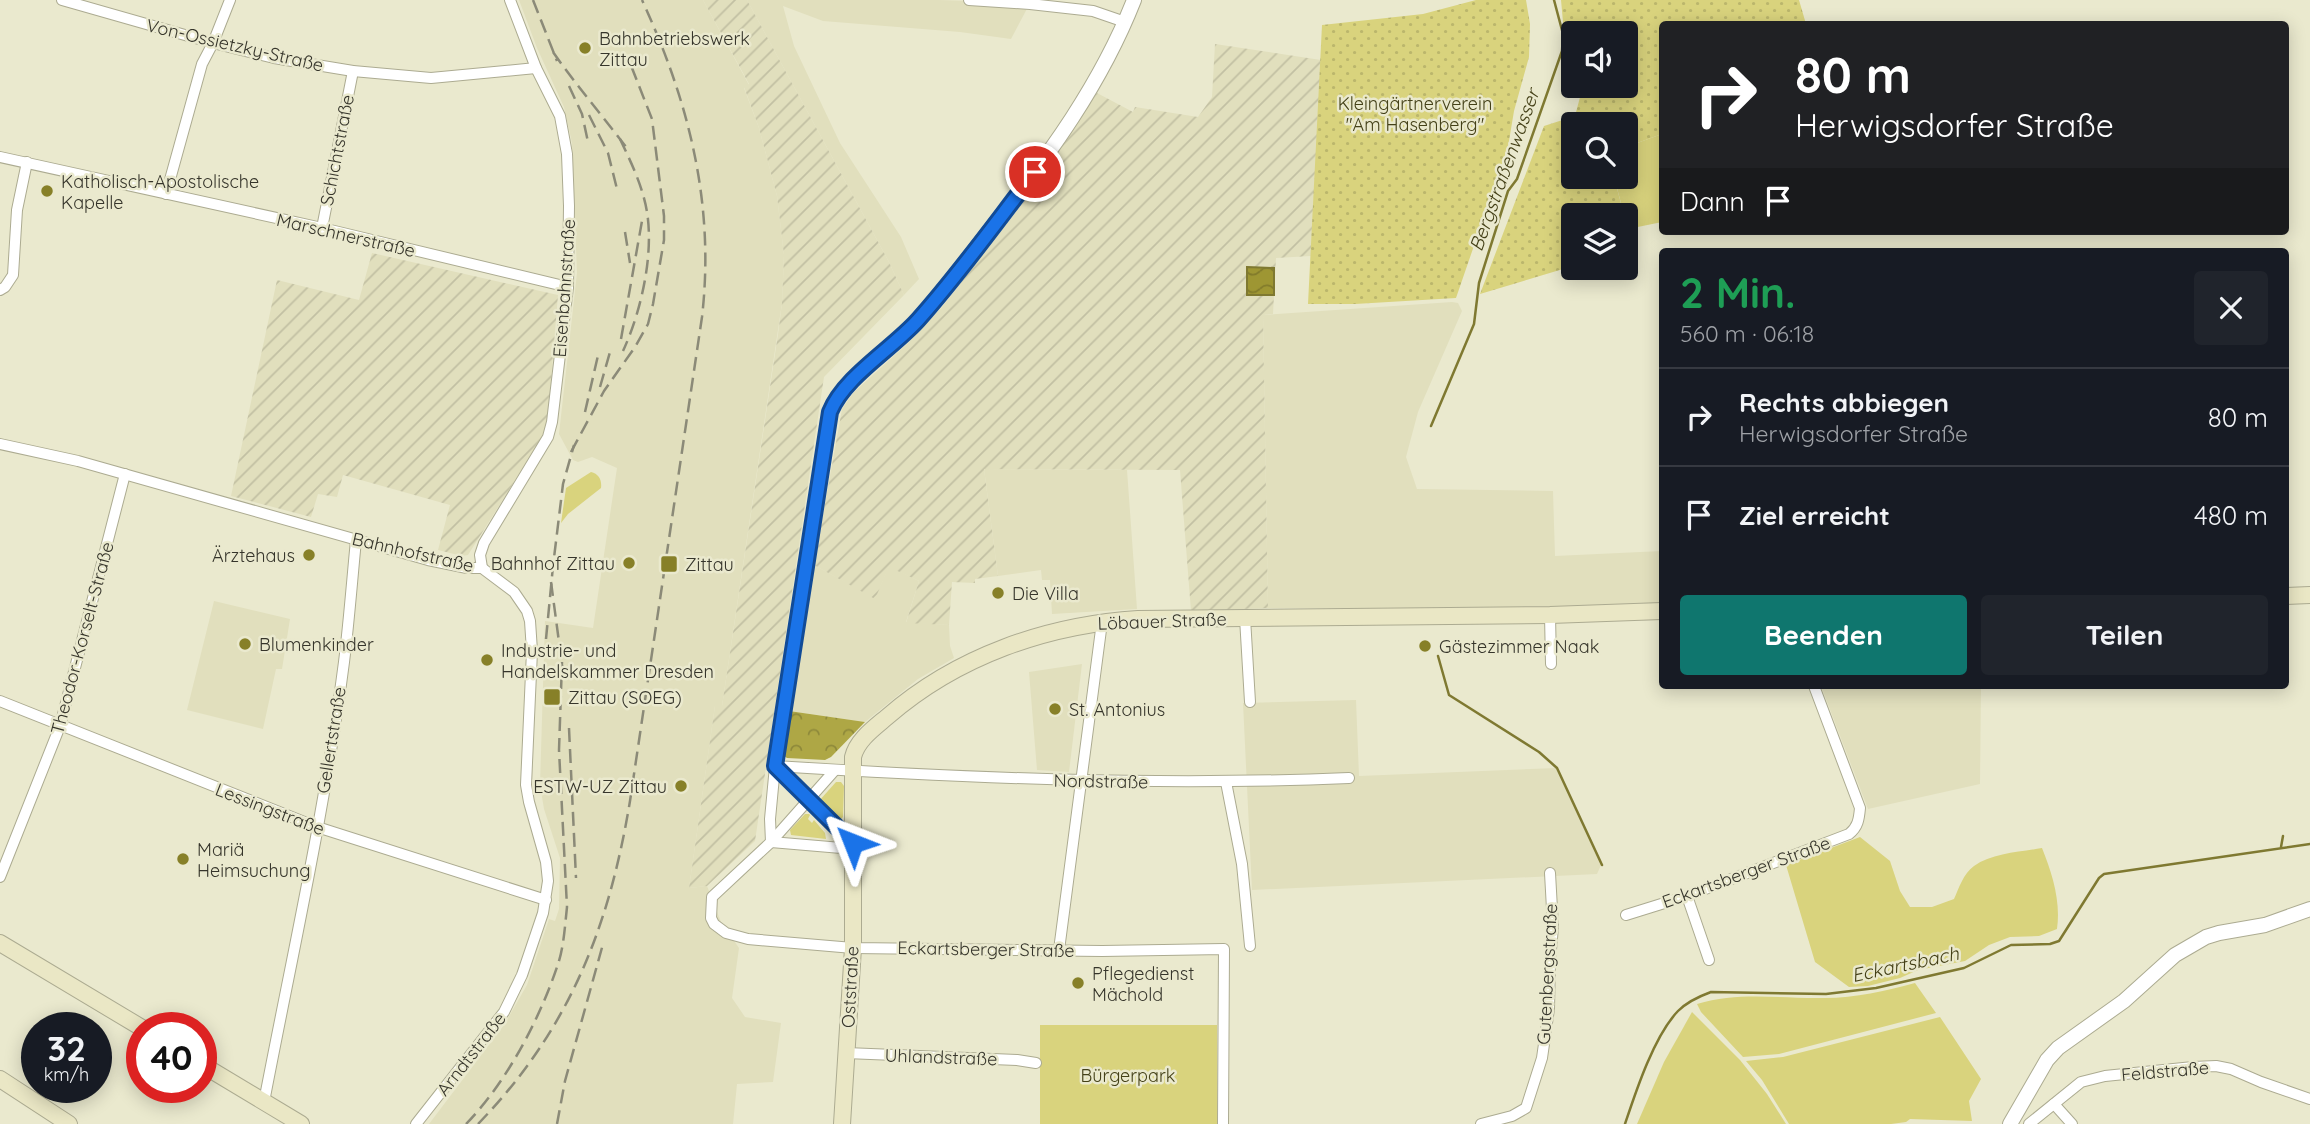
<!DOCTYPE html>
<html lang="de">
<meta charset="utf-8">
<style>
body{margin:0;font-family:Quicksand,sans-serif;background:#20242c;color:#f1f3f6;height:100vh;display:flex;flex-direction:column;font-size:26px;white-space:nowrap}
*{box-sizing:border-box;margin:0}
p{font-size:23px;color:#9ea1a6}
.icon{flex:none;width:38px;height:38px;fill:none;stroke:currentColor;stroke-width:2;stroke-linecap:round;stroke-linejoin:round}
.map{position:relative;flex:1;overflow:hidden}
.details{position:absolute;left:1659px;top:248px;width:630px;height:441px;display:flex;flex-direction:column;background:#171b24;border-radius:7px;box-shadow:0 4px 18px #0003}
.details>*{flex:none}
.hud{position:absolute;left:1659px;top:21px;width:630px;height:214px;border-radius:7px;box-shadow:0 4px 18px #0003;background:#202124;color:#fff;overflow:hidden}
.tools{position:absolute;left:1561px;top:21px;display:grid;gap:14px}
.tools a{display:grid;place-items:center;width:77px;height:77px;border-radius:7px;background:#171b24;box-shadow:0 4px 18px #0003;font-size:35px}
.speed{position:absolute;left:21px;top:1012px;display:flex;gap:14px;font-size:35px;font-weight:700;text-align:center}
.speed>*{display:grid;place-content:center;width:91px;height:91px;border-radius:50%;background:#171b24;box-shadow:0 4px 18px #0003;line-height:1}
.speed small{font-size:18px;font-weight:400}
.speed .limit{border:10px solid #d22;background:#fff;color:#111}
.pin{position:absolute;display:grid;place-items:center;width:60px;height:60px;color:#fff;margin:-30px;border:4px solid #fff;border-radius:50%;box-shadow:0 2px 7px #0007}
.me{position:absolute;width:77px;margin:-38px;rotate:315deg;stroke-linejoin:round;filter:drop-shadow(0 0 5px #0008)}
.turn{display:flex;align-items:center;gap:24px;height:147px;padding:0 21px;font-size:32px}
.turn .icon{width:91px;height:91px;stroke-width:2.5}
.turn b{display:block;font-size:49px;line-height:60px}
.then{display:flex;align-items:center;height:66px;padding:0 21px;background:#0003;gap:14px;font-size:26px}
.round{display:grid;place-items:center;flex:none;width:74px;height:74px;border-radius:7px;background:#20242c}
.overview{display:flex;align-items:center;justify-content:space-between;height:119px;padding:0 21px}
h1{font-size:42px;font-weight:700;line-height:52px;color:#1e9e55}
.action{display:flex;gap:14px;margin-top:auto;padding:14px 21px}
.action a{flex:1;height:80px;border-radius:7px;background:#0f766e;color:#fff;font-size:28px;font-weight:700;line-height:80px;text-align:center}
.action a+a{background:#20242c;color:#f1f3f6}
ul{padding:0;list-style:none}
li{display:flex;align-items:center;gap:21px;height:98px;padding:0 21px;border-top:2px solid #363941}
li div{flex:1}
li b{display:block;font-size:26px}
li em{font-style:normal}
.map>svg:first-child{display:block}
.built{fill:#e1dfbd}
.industrial{fill:url(#industrial-furrows)}
.green{fill:#d9d37d}
.forest{fill:url(#forest-crowns)}
.garden{fill:url(#garden-dots)}
.water{fill:url(#water-waves);stroke:#7f7931;stroke-width:2}
.lines{fill:none;stroke-linecap:round;stroke-linejoin:round}
.stream{stroke:#7f7931;stroke-width:2.5}
.minor-casing{stroke:#acab91;stroke-width:12}
.tertiary-casing{stroke:#acab91;stroke-width:16}
.secondary-casing{stroke:#acab91;stroke-width:18}
.minor{stroke:#fff;stroke-width:10}
.tertiary{stroke:#fff;stroke-width:14}
.secondary{stroke:#eae7c5;stroke-width:16}
.rail{stroke:#8b8a78;stroke-width:2.5;stroke-dasharray:14 7;stroke-linecap:butt}
.route-casing{stroke:#114b97;stroke-width:18}
.route{stroke:#1a73e8;stroke-width:12}
.poi-dot{fill:#878028;stroke:#eae9ce;stroke-width:2.5}
.labels{text-anchor:middle;dominant-baseline:central;stroke-width:5;stroke-linejoin:round;paint-order:stroke}
.poi-label{font-size:18px;fill:#36352b;stroke:#eae9ce;text-anchor:start}
.street-label{font-size:18px;fill:#36352b;stroke:#eae9ce}
.park-label{font-size:18px;fill:#444118;stroke:#eae9ce}
.water-label{font-size:19px;font-style:italic;fill:#433f16;stroke:#eae9ce}
</style>
<div class="map">
<svg width="2310" height="1124" viewBox="0 0 2310 1124">
<defs>
<pattern id="industrial-furrows" width="10" height="10" patternUnits="userSpaceOnUse" patternTransform="scale(1.75)"><rect width="10" height="10" fill="#e1dfbd"/><path d="M-1 1l2-2M0 10L10 0M9 11l2-2" fill="none" stroke="#c2c0a3"/></pattern>
<pattern id="forest-crowns" width="20" height="18" patternUnits="userSpaceOnUse" patternTransform="scale(1.75)"><rect width="20" height="18" fill="#aea745"/><path d="M2 6a3 3 0 1 1 6 0M12 15a3 3 0 1 1 6 0" fill="none" stroke="#8e893a"/></pattern>
<pattern id="garden-dots" width="8" height="8" patternUnits="userSpaceOnUse" patternTransform="scale(1.75)"><rect width="8" height="8" fill="#d9d37d"/><path d="M2 2h.1M6 6h.1" fill="none" stroke="#bbb66c" stroke-width="1.8" stroke-linecap="round"/></pattern>
<pattern id="water-waves" width="16" height="10" patternUnits="userSpaceOnUse" patternTransform="scale(1.75)"><rect width="16" height="10" fill="#9e9633"/><path d="M0 5q4-4 8 0t8 0" fill="none" stroke="#827b2b"/></pattern>
</defs>
<rect width="100%" height="100%" fill="#eae9ce"/>
<g class="built">
<path d="M519,0H703L749,85L744,88L759,128L777,196L784,255L782,303L722,706H715L689,888L707,886L721,922L739,948L732,998L745,1017L781,1023L773,1082L737,1084L733,1124H429L504,1025L527,985L549,919L555,921L559,909L560,858L544,809L540,785L545,621L593,628L617,468L592,457L578,462L573,460L559,434L577,273L572,143L564,107L537,48Z"/>
<path d="M747,0H939L1030,3L1011,39L960,32L823,21L783,6L794,46L840,143L901,237L919,279L904,295L889,262Z"/>
<path d="M1452,302L1458,303L1462,311L1418,412L1406,457L1417,489L1553,491L1555,556L1662,551V605L1557,609L1268,608L1263,315Z"/>
<path d="M984,469L1127,470L1137,609L1052,614L1050,580H1042L1041,570L998,576Z"/>
<path d="M814,565L875,598L889,566L919,581L906,622L949,625L950,646L954,658L918,679L865,722L789,711Z"/>
<path d="M214,601L290,619L282,669H276L263,729L187,710Z"/>
<path d="M1082,664L1069,772L1037,770L1029,672Z"/>
<path d="M1821,686H1981L1980,784L1868,809Z"/>
<path d="M1356,700L1359,776L1556,768L1601,865L1597,874L1252,890L1243,703Z"/>
</g>
<g class="industrial">
<path d="M703,0H747L889,262L904,295L824,377L755,841L707,886L689,888L715,706H722L778,334L782,303L784,255L777,196L759,128L744,87L749,84Z"/>
<path d="M1215,44L1321,60L1311,256L1276,258L1273,314L1263,315L1268,608L1191,611L1180,470L984,469L998,576L975,579V583L952,582L949,625L906,623L919,581L889,567L875,599L814,565L842,409L853,393L908,343L942,307L1035,187L1097,93L1133,112L1135,107L1198,117L1212,97Z"/>
<path d="M372,253L558,295L548,417L543,436L468,555L462,556L438,550L450,505L343,475L337,497L318,494L311,517L231,496L277,280L359,300Z"/>
</g>
<g class="green">
<path d="M1662,134V222L1628,229L1614,177H1626V147Z"/>
<path d="M591,472C599,474 602,480 601,488L568,514L561,523L566,488Z"/>
<path d="M836,782H841L844,786L843,817L840,820L819,801Z"/>
<path d="M805,814H809L810,815L808,819L812,823L814,820L825,833L826,839L791,835L790,830Z"/>
<path d="M1860,837L1890,861L1900,891L1910,907H1932L1954,899C1959,888 1963,874 1974,866C1992,853 2021,852 2042,848C2052,873 2061,901 2057,929L2039,936L2010,937L1989,945L1965,961L1918,970L1900,978L1868,986L1849,987L1815,962L1786,865Z"/>
<path d="M1915,983L1936,1013L1779,1054L1743,1057L1701,1012L1697,1004C1740,991 1781,999 1825,998C1856,998 1885,991 1915,983Z"/>
<path d="M1692,1012L1740,1060L1767,1094L1786,1124H1637L1664,1062Z"/>
<path d="M1940,1017L1981,1079L1969,1101L1972,1121L1910,1119L1906,1122L1891,1124H1789L1762,1080L1746,1061L1783,1057Z"/>
<rect x="1040" y="1025" width="177" height="99"/>
</g>
<path class="forest" d="M789,711L865,722L831,757L825,760L787,758L784,756Z"/>
<g class="garden">
<path d="M1476,0H1526L1530,24L1529,57L1514,111L1508,147L1456,298L1355,304H1308L1322,25L1423,14Z"/>
<path d="M1561,0H1799L1806,24H1662V134L1626,147V124H1573V177H1614L1624,215H1573V266L1480,294L1544,126L1575,116L1583,86H1626V33H1573V41L1565,44Z"/>
</g>
<path class="water" d="M1247,267L1274,268V295H1247Z"/>
<g class="lines">
<g class="stream">
<path d="M1431,426L1474,324L1479,283L1508,191L1517,179L1562,51L1563,34L1554,0"/>
<path d="M1438,656L1449,695L1539,752L1557,768L1602,865"/>
<path d="M2281,847L2283,836"/>
<path d="M1625,1124C1636,1091 1654,1036 1678,1011C1687,1002 1700,996 1711,992L1826,994L1876,988L1964,968L2011,945L2050,944L2059,941L2099,878L2104,874L2310,844"/>
</g>
<g class="minor-casing">
<g id="minor">
<path d="M62,0L213,43L274,58L353,71L431,78L536,68"/>
<path d="M969,0L1030,4L1093,11L1125,22"/>
<path d="M0,157L322,228L568,287"/>
<path d="M166,194L202,64L213,43L230,0"/>
<path d="M322,228L353,71"/>
<path d="M0,290L5,287L13,275L17,210L27,162"/>
<path d="M0,444L78,461L428,560L467,568H482L514,592L527,611L530,621L532,651L526,785L529,802L546,862L548,881L543,913L522,975L504,1012L416,1124"/>
<path d="M482,568L480,555L484,543L548,437L552,422L568,287L569,206L567,154L560,116L536,68L510,0"/>
<path d="M1550,615L1551,664"/>
<path d="M1245,618L1250,702"/>
<path d="M0,701L317,827L546,900"/>
<path d="M835,770L771,842L712,897L711,918L714,924L726,933L748,939L853,948L1102,951L1224,949L1223,1124"/>
<path d="M1226,782L1242,864L1250,946"/>
<path d="M853,849L771,842L770,819L775,766C966,778 1158,786 1349,778"/>
<path d="M0,877L60,726L125,474"/>
<path d="M1687,896L1709,960"/>
<path d="M1626,915L1687,896L1849,834C1858,827 1859,819 1860,808L1814,686"/>
<path d="M1059,950L1102,622"/>
<path d="M846,1053L1017,1060L1036,1063"/>
<path d="M264,1102C292,956 325,810 344,662C349,622 352,581 356,540"/>
<path d="M2054,1104L2072,1124"/>
<path d="M1481,1124L1512,1116L1526,1108L1542,1058L1549,1009L1550,961L1553,927L1550,873"/>
<path d="M2029,1124L2081,1082L2105,1076L2193,1067L2216,1066L2231,1069L2261,1082L2310,1099"/>
</g>
</g>
<g class="tertiary-casing">
<g id="tertiary">
<path d="M853,843L775,766L830,412C845,376 894,348 921,317C946,287 970,256 994,225C1049,155 1101,84 1134,0"/>
<path d="M2010,1124L2047,1060L2058,1048L2124,1001L2175,955L2206,937L2219,933L2265,925L2310,909"/>
</g>
</g>
<g class="secondary-casing">
<g id="secondary">
<path d="M2286,596L2310,595"/>
<path d="M0,943L142,1028"/>
<path d="M201,1064L301,1124"/>
<path d="M0,1079L69,1124"/>
<path d="M842,1124L853,948V757C857,740 874,728 887,717C957,656 1047,625 1138,619L1550,615L1662,611"/>
</g>
</g>
<use href="#minor" class="minor"/>
<use href="#tertiary" class="tertiary"/>
<use href="#secondary" class="secondary"/>
<g class="rail">
<path d="M533,0L557,61"/>
<path d="M553,52C576,85 602,115 626,147"/>
<path d="M569,86L582,114L588,142"/>
<path d="M589,115L608,153L617,189"/>
<path d="M620,139C631,162 643,187 647,212C654,255 641,312 623,351"/>
<path d="M625,232L630,263"/>
<path d="M621,339L642,221"/>
<path d="M600,387L610,352"/>
<path d="M585,412L599,351"/>
<path d="M571,452L604,391L635,347L648,324L653,304L664,240V216L652,119L630,63"/>
<path d="M551,582L563,672"/>
<path d="M546,639L553,566L563,484L574,445"/>
<path d="M569,728L576,878"/>
<path d="M466,1124C507,1082 541,1017 559,961C564,944 565,925 567,907L559,750L562,662"/>
<path d="M478,1124C569,1030 609,928 630,801L702,317C715,204 689,102 642,0"/>
<path d="M557,1124L565,1081L603,944"/>
</g>
</g>
<g class="lines">
<g class="route-casing">
<path id="route" d="M853,843L775,766L830,412C844,377 892,349 918,320C960,273 997,221 1035,172"/>
</g>
<use href="#route" class="route"/>
</g>
<g class="poi-dot">
<circle cx="585" cy="48" r="7"/>
<circle cx="47" cy="191" r="7"/>
<circle cx="309" cy="555" r="7"/>
<circle cx="629" cy="563" r="7"/>
<rect x="660" y="555" width="18" height="18" rx="3.5"/>
<circle cx="998" cy="593" r="7"/>
<circle cx="245" cy="644" r="7"/>
<circle cx="1425" cy="646" r="7"/>
<circle cx="487" cy="660" r="7"/>
<rect x="543" y="688" width="18" height="18" rx="3.5"/>
<circle cx="1055" cy="709" r="7"/>
<circle cx="681" cy="786" r="7"/>
<circle cx="183" cy="859" r="7"/>
<circle cx="1078" cy="983" r="7"/>
</g>
<g class="labels">
<g class="poi-label">
<text x="599" y="38">Bahnbetriebswerk<tspan x="599" dy="21">Zittau</tspan></text>
<text x="61" y="181">Katholisch-Apostolische<tspan x="61" dy="21">Kapelle</tspan></text>
<text x="295" y="555" text-anchor="end">Ärztehaus</text>
<text x="615" y="563" text-anchor="end">Bahnhof Zittau</text>
<text x="685" y="564">Zittau</text>
<text x="1012" y="593">Die Villa</text>
<text x="259" y="644">Blumenkinder</text>
<text x="1439" y="646">Gästezimmer Naak</text>
<text x="501" y="650">Industrie- und<tspan x="501" dy="21">Handelskammer Dresden</tspan></text>
<text x="568" y="697">Zittau (SOEG)</text>
<text x="1069" y="709">St. Antonius</text>
<text x="667" y="786" text-anchor="end">ESTW-UZ Zittau</text>
<text x="197" y="849">Mariä<tspan x="197" dy="21">Heimsuchung</tspan></text>
<text x="1092" y="973">Pflegedienst<tspan x="1092" dy="21">Mächold</tspan></text>
</g>
<g class="street-label">
<text transform="translate(235 45) rotate(13)">Von-Ossietzky-Straße</text>
<text transform="translate(337 150) rotate(-79)">Schichtstraße</text>
<text transform="translate(346 235) rotate(13)">Marschnerstraße</text>
<text transform="translate(564 288) rotate(-86)">Eisenbahnstraße</text>
<text transform="translate(413 552) rotate(13)">Bahnhofstraße</text>
<text transform="translate(1162 621) rotate(-2)">Löbauer Straße</text>
<text transform="translate(82 638) rotate(-75)">Theodor-Korselt-Straße</text>
<text transform="translate(331 740) rotate(-81)">Gellertstraße</text>
<text transform="translate(1101 781) rotate(1)">Nordstraße</text>
<text transform="translate(270 809) rotate(21)">Lessingstraße</text>
<text transform="translate(1746 872) rotate(-20)">Eckartsberger Straße</text>
<text transform="translate(986 949) rotate(1)">Eckartsberger Straße</text>
<text transform="translate(1547 974) rotate(-87)">Gutenbergstraße</text>
<text transform="translate(850 987) rotate(-87)">Oststraße</text>
<text transform="translate(471 1054) rotate(-52)">Arndtstraße</text>
<text transform="translate(941 1057) rotate(2)">Uhlandstraße</text>
<text transform="translate(2165 1071) rotate(-5)">Feldstraße</text>
</g>
<g class="park-label">
<text x="1415" y="103">Kleingärtnerverein<tspan x="1415" dy="21">"Am Hasenberg"</tspan></text>
<text x="1128" y="1075">Bürgerpark</text>
</g>
<g class="water-label">
<text transform="translate(1504 170) rotate(-70)">Bergstraßenwasser</text>
<text transform="translate(1905 964) rotate(-12)">Eckartsbach</text>
</g>
</g>
</svg>
<div class="tools">
<a><svg class="icon" aria-label="sound" viewBox="0 0 24 24"><path d="M4 9h4l5-4v14l-5-4H4zM17 9q2 3 0 6"/></svg></a>
<a><svg class="icon" aria-label="search" viewBox="0 0 24 24"><circle cx="10" cy="10" r="6"/><path d="M15 15l6 6"/></svg></a>
<a><svg class="icon" aria-label="layers" viewBox="0 0 24 24"><path d="M12 4l9 5-9 5-9-5zM3 14l9 5 9-5"/></svg></a>
</div>
<div class="speed"><div>32<small>km/h</small></div><div class="limit">40</div></div>
<div class="pin" style="left:1035px;top:172px;background:#d93025"><svg class="icon" aria-label="arrive" viewBox="0 0 24 24"><path d="M6 21V4h12l-3 4 3 4H6"/></svg></div>
<svg class="me" style="left:853px;top:843px" viewBox="-20 -20 40 40"><path d="M0-17L14 15 0 8-14 15z" fill="#1a73e8" stroke="#fff" stroke-width="4"/></svg>
<div class="hud">
<div class="turn"><svg class="icon" aria-label="right" viewBox="0 0 24 24"><path d="M7 20v-9h11M14 6l5 5-5 5"/></svg><div><b>80 m</b>Herwigsdorfer Straße</div></div>
<div class="then">Dann<svg class="icon" aria-label="arrive" viewBox="0 0 24 24"><path d="M6 21V4h12l-3 4 3 4H6"/></svg></div>
</div>
<section class="details">
<div class="overview"><div><h1>2 Min.</h1><p>560 m · 06:18</p></div><a class="round"><svg class="icon" aria-label="close" viewBox="0 0 24 24"><path d="M6 6l12 12M18 6L6 18"/></svg></a></div>
<ul>
<li><svg class="icon" aria-label="right" viewBox="0 0 24 24"><path d="M7 20v-9h11M14 6l5 5-5 5"/></svg><div><b>Rechts abbiegen</b><p>Herwigsdorfer Straße</p></div><em>80 m</em></li>
<li><svg class="icon" aria-label="arrive" viewBox="0 0 24 24"><path d="M6 21V4h12l-3 4 3 4H6"/></svg><div><b>Ziel erreicht</b></div><em>480 m</em></li>
</ul>
<div class="action"><a>Beenden</a><a>Teilen</a></div>
</section>
</div>
